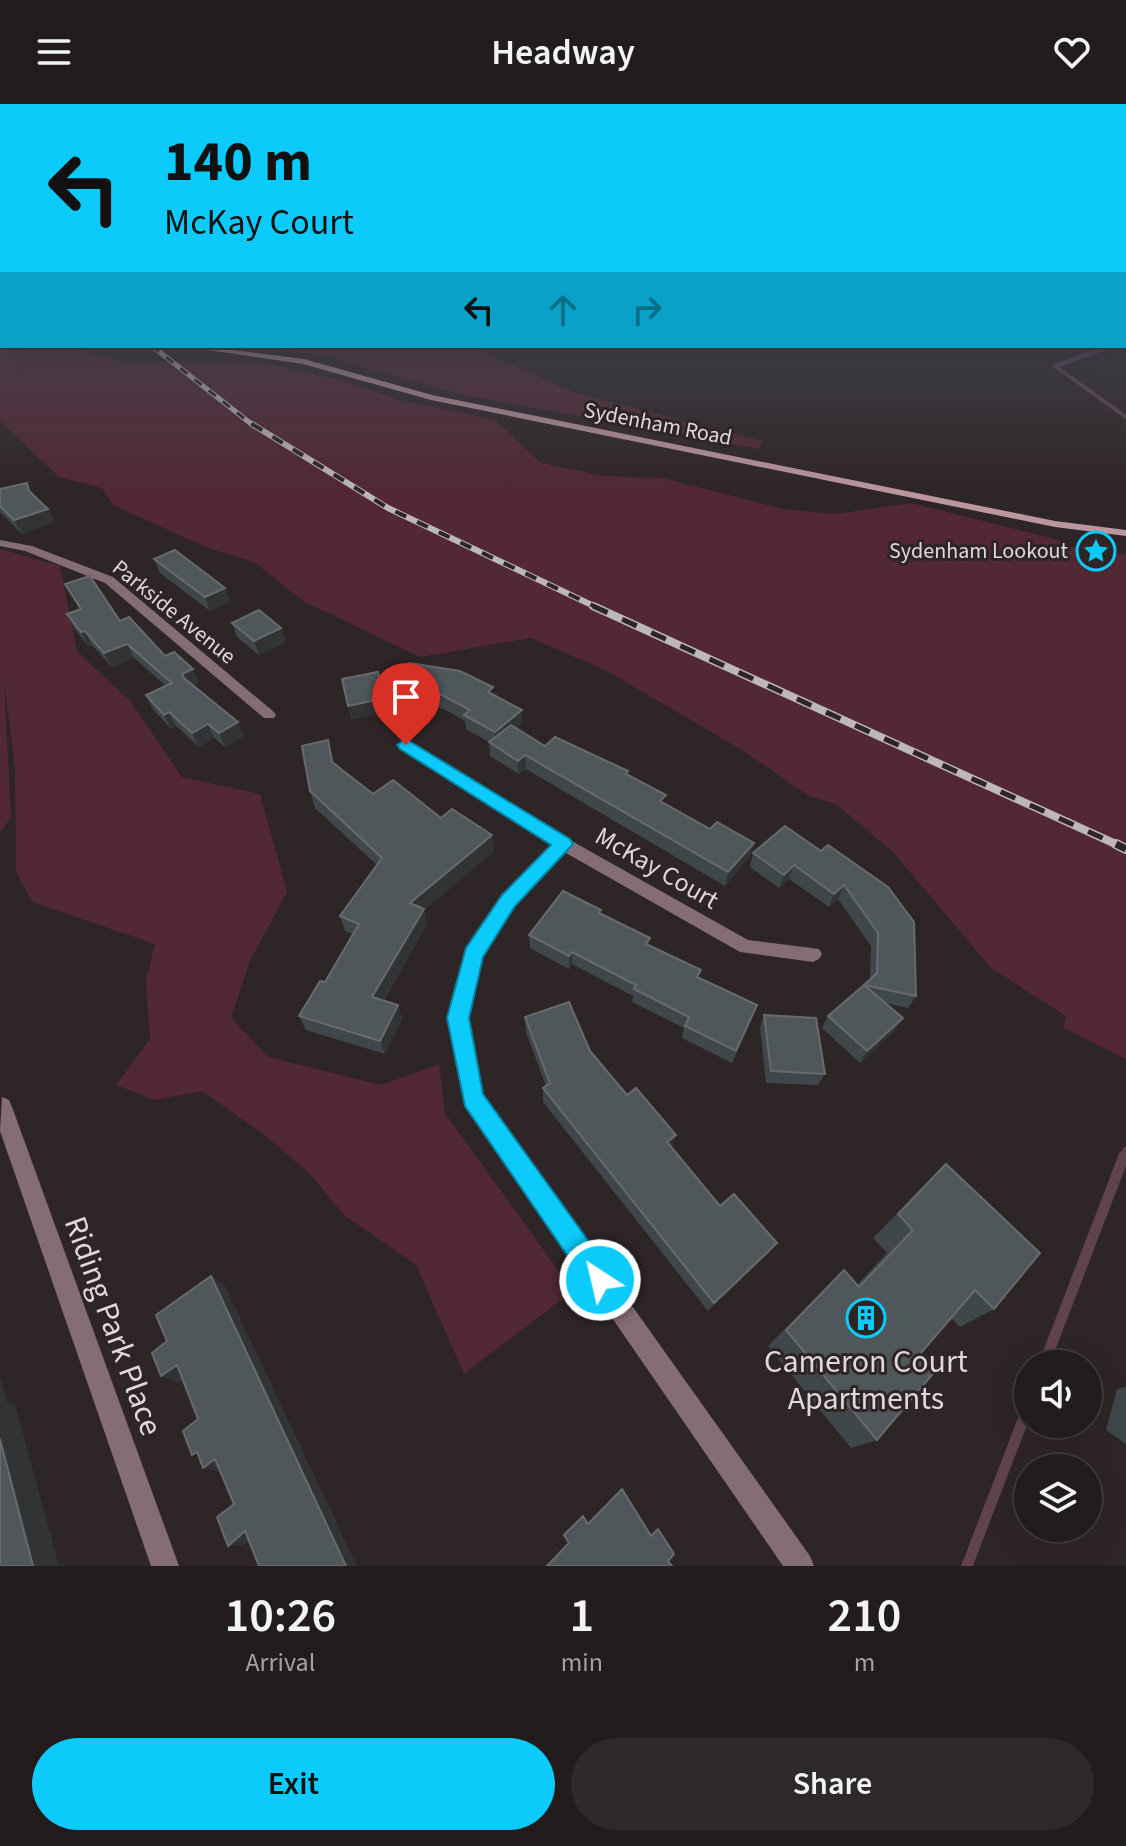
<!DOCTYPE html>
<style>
body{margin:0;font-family:"Source Sans 3",sans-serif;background:#2e292a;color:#f1f3f6;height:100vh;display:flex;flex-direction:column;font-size:30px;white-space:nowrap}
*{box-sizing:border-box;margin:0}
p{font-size:26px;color:#a2a1a4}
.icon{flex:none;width:44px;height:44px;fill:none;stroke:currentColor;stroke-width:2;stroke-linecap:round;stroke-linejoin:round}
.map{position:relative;height:1462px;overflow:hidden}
.side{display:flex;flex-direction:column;background:#221c1d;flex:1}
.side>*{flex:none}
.banner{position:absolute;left:0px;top:0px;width:1126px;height:244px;box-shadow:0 8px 32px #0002,0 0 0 2px #3f3a3b;background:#0ccafa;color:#111;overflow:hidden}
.fabs{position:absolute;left:1014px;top:1246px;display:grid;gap:16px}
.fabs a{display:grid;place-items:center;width:88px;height:88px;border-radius:50%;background:#221c1d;box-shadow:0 8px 32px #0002,0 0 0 2px #3f3a3b;font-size:40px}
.pin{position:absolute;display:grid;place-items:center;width:68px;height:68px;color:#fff;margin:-82px -34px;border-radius:50% 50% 50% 0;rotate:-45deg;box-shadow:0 0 8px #0007}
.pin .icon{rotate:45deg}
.me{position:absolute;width:88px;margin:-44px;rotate:325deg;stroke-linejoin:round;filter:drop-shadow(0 0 6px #0008)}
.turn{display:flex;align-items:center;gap:28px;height:168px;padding:0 32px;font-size:36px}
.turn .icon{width:104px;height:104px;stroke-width:2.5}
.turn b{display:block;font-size:56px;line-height:68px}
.lanes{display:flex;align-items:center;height:76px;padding:0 32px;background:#0003;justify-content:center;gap:40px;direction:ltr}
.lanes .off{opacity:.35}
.eta{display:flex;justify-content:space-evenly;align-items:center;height:136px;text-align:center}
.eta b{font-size:48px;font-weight:600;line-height:56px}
.cta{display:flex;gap:16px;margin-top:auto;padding:16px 32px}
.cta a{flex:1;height:92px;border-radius:48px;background:#0ccafa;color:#111;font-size:32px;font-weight:600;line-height:92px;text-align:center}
.cta a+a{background:#2e292a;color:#f1f3f6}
header{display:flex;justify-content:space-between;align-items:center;height:104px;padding:0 32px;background:#221c1d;font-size:36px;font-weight:600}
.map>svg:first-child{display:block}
.green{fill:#512834}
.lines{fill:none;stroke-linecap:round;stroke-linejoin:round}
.stream-far2{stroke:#60434e;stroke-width:4}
.stream-far1{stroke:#60434e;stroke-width:8}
.stream{stroke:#60434e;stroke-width:11}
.street{fill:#856e73;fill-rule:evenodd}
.secondary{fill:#bb969e;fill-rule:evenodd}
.rail-far3-casing{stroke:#beb7b9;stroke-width:5}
.rail-far2-casing{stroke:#beb7b9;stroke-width:6}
.rail-far1-casing{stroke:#beb7b9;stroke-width:8}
.rail-casing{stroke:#beb7b9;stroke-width:10}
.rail-far3{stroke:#2e2527;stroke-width:3;stroke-dasharray:9;stroke-linecap:butt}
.rail-far2{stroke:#2e2527;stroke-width:4;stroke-dasharray:12;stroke-linecap:butt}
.rail-far1{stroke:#2e2527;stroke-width:5;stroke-dasharray:16;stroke-linecap:butt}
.rail{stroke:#2e2527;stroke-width:7;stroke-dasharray:21;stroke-linecap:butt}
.wall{fill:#3f474a}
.shaded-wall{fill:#313335}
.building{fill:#50575a;stroke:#676b6e;stroke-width:2}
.route{fill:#0ccafa;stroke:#0883a2;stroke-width:2}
.labels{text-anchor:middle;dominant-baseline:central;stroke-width:6;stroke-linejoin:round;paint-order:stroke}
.far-street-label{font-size:22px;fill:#dfd9db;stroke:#2e2527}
.far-poi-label{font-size:22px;fill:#dfd9db;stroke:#2e2527;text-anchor:end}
.street-label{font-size:26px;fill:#dfd9db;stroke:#2e2527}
.near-street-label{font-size:32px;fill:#dfd9db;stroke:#2e2527}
.near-poi-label{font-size:32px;fill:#dfd9db;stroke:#2e2527}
</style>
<header><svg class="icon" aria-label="menu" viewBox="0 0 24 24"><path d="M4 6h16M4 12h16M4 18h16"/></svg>Headway<svg class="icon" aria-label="heart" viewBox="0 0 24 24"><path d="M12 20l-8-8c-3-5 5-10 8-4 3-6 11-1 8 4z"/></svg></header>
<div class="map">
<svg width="1126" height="1462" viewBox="0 0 1126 1462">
<rect width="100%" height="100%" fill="#2e2527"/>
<g class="green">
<path d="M0,183L2,242H70L123,258L259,257L345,277L395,295L495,316L541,359L605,372L663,374L783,405L834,410L911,399L1055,435L1091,451L1126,450V955L1063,924L1066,912L991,864L893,748L836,700L809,692L742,646L607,567L531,534L420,553L303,497L254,458L208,444L113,401L102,384L59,373L0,317Z"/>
<path d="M239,242H470L575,289L763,337L759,345L463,291L317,250Z"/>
<path d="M0,445L60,462L77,547L131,598L182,673L260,690L287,788L250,857L231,914L268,953L381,981L439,960L445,1009L573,1187L464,1270L416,1161L344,1111L310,1070L266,1032L202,987L154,996L116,981L150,935L146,876L155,840L32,798L16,767L15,662L4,578L11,713L0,729Z"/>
</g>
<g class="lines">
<path class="stream-far2" d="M1111,242L1055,262L1126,313"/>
<path class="stream-far1" d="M1123,1054L1126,1047"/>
<g class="stream">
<path d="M1044,1260L1124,1052"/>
<path d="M967,1462L1028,1303"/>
</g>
<g class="street">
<path d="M0,436L32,442L113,473L274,608L276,611L274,614H264L105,479L25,447L0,442Z"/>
<path d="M406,636L570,736L748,836L819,845L822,850L819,855L813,858L740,848L566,749L514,801L481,852L467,914L482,991L810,1452L814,1462H783L466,1002L449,914L464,850L502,791L553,741L401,645L399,641Z"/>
<path d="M2,993L9,996L12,1003L179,1462H151L0,1027Z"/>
</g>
<path class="secondary" d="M180,242H202L304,255L432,291L1055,417L1126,426V432L1055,423L431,296L303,260Z"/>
<g class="rail-far3-casing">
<path id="rail-far3" d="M152,242L254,322"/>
</g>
<g class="rail-far2-casing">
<path id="rail-far2" d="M252,320L388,404L598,504"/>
</g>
<g class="rail-far1-casing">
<path id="rail-far1" d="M593,502L1120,742"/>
</g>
<g class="rail-casing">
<path id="rail" d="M1116,740L1126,745"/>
</g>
<use href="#rail-far3" class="rail-far3"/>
<use href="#rail-far2" class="rail-far2"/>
<use href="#rail-far1" class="rail-far1"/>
<use href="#rail" class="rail"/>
</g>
<g class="wall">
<path d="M27,379L33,391L48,405L54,418L22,430L0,408V385Z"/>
<path d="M154,455L225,484L230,498L210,507L160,469Z"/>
<path d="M65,480L120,517L199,579L193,582L244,632L225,643L214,634L199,643L176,622L171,625L153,605L146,591L166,582L134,554L112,563L92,541L88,542L74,524L67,510L80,505Z"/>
<path d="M232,519L286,538L259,551L237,533Z"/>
<path d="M395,583L494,591L522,620L517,624L545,642L628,671L665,700L710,725L754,739L750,752L725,782L526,665L519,670L490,652L489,638L466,625L465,617L444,605L398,597Z"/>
<path d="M328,636L334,659L373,690L492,731L494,747L424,806L427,820L384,896L398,901L402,915L385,950L306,926L299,912L325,878L353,830L345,827L340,812L377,761L315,704L310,687Z"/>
<path d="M828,741L916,892L908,904L885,899L895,926L860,959L822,924L828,912L870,875L871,842L838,795L829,803L789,775L779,784L750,763L753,749L821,747Z"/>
<path d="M601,810L650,834L648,841L699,874L757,901L732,959L682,934L684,924L632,898L633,892L572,860L569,865L530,844L529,831Z"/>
<path d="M764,911L825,970L818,981L766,979L760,923Z"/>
<path d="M525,913L590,947L720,1102L769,1149L708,1207L543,998V984L546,982L526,928Z"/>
<path d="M946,1060L994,1205L960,1223L951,1214L920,1250L877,1336L851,1344L768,1242L844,1166L857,1181L887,1149L873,1134Z"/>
<path d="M1126,1283V1340L1106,1326L1117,1285Z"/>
</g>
<g class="shaded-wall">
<path d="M48,405L54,418L22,430L14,416Z"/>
<path d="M225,484L230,498L210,507L205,493Z"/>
<path d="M281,524L286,538L259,551L254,537Z"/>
<path d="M85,527L92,541L88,542L81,528Z"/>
<path d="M127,540L134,554L112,563L104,549Z"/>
<path d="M193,565L199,579L188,584L182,570Z"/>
<path d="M385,594L388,608L351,616L348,602Z"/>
<path d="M522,606V620L496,642L495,628Z"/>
<path d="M169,608L176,622L171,625L164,611Z"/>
<path d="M238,618L244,632L225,643L219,629Z"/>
<path d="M208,620L214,634L199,643L192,629Z"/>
<path d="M525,651L526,665L519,670L518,657Z"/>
<path d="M492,731L494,747L424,806L427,820L377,907L372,893L410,799Z"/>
<path d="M754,739L750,752L725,782L728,768Z"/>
<path d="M794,761L789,775L779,784L784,771Z"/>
<path d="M844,781L838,795L829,803L834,790Z"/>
<path d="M572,848V860L569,865V852Z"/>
<path d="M398,901L402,915L385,950L380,937Z"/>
<path d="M903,914L895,926L860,959L867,947Z"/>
<path d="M676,1031L672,1044L667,1038Z"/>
<path d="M777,1139L769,1149L708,1207L714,1199Z"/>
<path d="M211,1172L225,1182L357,1462H346Z"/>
<path d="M177,1261L193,1268L178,1279L161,1272Z"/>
<path d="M0,1273L7,1298L15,1300L59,1462H33L0,1335Z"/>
<path d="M215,1355L230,1358L219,1367L203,1364Z"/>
<path d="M245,1427L259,1428L244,1441L228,1442Z"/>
</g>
<g class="building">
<path d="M27,379L29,387L48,405L14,416L0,402V385Z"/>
<path d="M175,446L225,484L205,493L154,455Z"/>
<path d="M90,472L120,517L129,513L165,552L174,548L193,565L182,570L184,574L238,618L219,629L208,620L192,629L169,608L164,611L146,591L172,579L127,540L104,549L85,527L81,528L67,510L81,505L65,480Z"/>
<path d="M259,506L281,524L254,537L232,519Z"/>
<path d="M409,559L460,567L493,583L488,588L522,606L495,628L464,611L470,606L442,591L395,583Z"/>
<path d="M378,568L385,594L348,602L342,575Z"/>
<path d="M511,621L545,642L555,633L628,667L626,670L666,691L660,697L710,725L717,718L754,739L728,768L525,651L518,657L489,638Z"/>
<path d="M328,636L332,658L373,690L393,676L441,714L452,705L492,731L410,799L424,805L372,893L398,901L380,937L299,912L320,877L325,878L359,820L340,812L382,754L310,687L302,642Z"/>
<path d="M785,722L821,747L828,741L888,783L914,818L916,892L864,881L877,869L878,829L844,781L834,790L794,761L784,771L753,749Z"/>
<path d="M563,787L601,806L599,809L650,834L646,840L701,866L697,873L757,901L736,947L685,922L689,913L634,885L636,881L572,848L569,852L529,831Z"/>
<path d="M864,881L903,914L867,947L828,912Z"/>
<path d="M569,898L590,947L627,991L636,984L676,1031L667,1038L720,1102L734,1090L777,1139L714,1199L543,984L550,979L525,913Z"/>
<path d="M764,911L816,914L825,970L771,967Z"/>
<path d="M946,1060L1040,1149L994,1205L975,1186L920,1250L936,1266L877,1336L786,1226L844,1166L859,1183L913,1126L898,1110Z"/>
<path d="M211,1172L346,1462H259L245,1427L228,1442L217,1413L234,1400L215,1355L203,1364L197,1348L192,1351L183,1327L198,1315L177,1261L161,1272L152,1249L167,1237L156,1211Z"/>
<path d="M0,1335L33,1462H0Z"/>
<path d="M622,1385L651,1432L658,1425L674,1450L668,1457L672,1462H547L569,1439L564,1431L583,1412L588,1420Z"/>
</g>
<linearGradient id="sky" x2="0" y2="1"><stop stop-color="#191415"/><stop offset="0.47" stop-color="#464652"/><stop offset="1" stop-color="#464652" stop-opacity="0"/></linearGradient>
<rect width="1126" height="387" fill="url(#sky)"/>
<path class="route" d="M406,635L570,735L573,740L515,802L483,853L469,914L483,990L610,1167L613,1176L610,1186L600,1190L591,1186L465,1002L447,914L466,844L502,791L551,741L400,645L397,641Z"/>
<defs>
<g id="sight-ring" transform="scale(2)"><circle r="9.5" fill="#2e2527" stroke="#0ccafa" stroke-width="1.5"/><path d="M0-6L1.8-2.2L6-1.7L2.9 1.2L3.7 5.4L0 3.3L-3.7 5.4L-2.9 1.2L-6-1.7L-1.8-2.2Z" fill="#0ccafa"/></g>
<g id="building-ring" transform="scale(2)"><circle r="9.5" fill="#2e2527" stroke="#0ccafa" stroke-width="1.5"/><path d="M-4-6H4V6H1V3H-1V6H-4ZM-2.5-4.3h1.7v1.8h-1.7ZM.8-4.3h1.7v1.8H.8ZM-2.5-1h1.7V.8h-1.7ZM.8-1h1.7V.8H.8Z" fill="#0ccafa"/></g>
</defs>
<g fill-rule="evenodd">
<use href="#sight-ring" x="1096" y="447"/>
<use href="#building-ring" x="866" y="1214"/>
</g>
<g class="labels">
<g class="far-street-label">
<text transform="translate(658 320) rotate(11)">Sydenham Road</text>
<text transform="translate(174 508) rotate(39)">Parkside Avenue</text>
</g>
<g class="far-poi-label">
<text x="1068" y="447">Sydenham Lookout</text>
</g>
<g class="street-label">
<text transform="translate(657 764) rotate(30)">McKay Court</text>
</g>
<g class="near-street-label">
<text transform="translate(113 1222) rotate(70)">Riding Park Place</text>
</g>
<g class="near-poi-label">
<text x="866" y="1258">Cameron Court<tspan x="866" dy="37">Apartments</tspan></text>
</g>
</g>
</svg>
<div class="fabs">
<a><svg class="icon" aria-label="sound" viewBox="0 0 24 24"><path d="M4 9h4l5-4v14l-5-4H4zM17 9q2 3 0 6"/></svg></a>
<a><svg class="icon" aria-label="layers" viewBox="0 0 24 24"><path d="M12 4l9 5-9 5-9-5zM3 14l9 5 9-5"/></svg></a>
</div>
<div class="pin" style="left:406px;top:641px;background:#d93025"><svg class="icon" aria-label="arrive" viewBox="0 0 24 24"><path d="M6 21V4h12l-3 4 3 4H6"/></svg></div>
<svg class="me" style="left:600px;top:1176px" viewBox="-20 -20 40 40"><circle r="17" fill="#0ccafa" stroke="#fff" stroke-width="3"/><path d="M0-11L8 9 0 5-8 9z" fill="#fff"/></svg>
<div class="banner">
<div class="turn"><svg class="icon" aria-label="left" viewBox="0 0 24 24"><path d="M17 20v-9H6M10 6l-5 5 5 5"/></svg><div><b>140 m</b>McKay Court</div></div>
<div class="lanes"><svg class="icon" aria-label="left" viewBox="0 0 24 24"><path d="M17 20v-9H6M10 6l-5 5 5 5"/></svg><svg class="icon off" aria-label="ahead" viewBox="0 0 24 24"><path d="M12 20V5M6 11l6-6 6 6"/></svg><svg class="icon off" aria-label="right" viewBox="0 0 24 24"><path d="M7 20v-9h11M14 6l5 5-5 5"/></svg></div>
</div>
</div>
<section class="side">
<div class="eta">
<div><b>10:26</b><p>Arrival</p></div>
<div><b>1</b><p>min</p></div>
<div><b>210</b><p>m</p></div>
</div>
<div class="cta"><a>Exit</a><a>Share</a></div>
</section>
